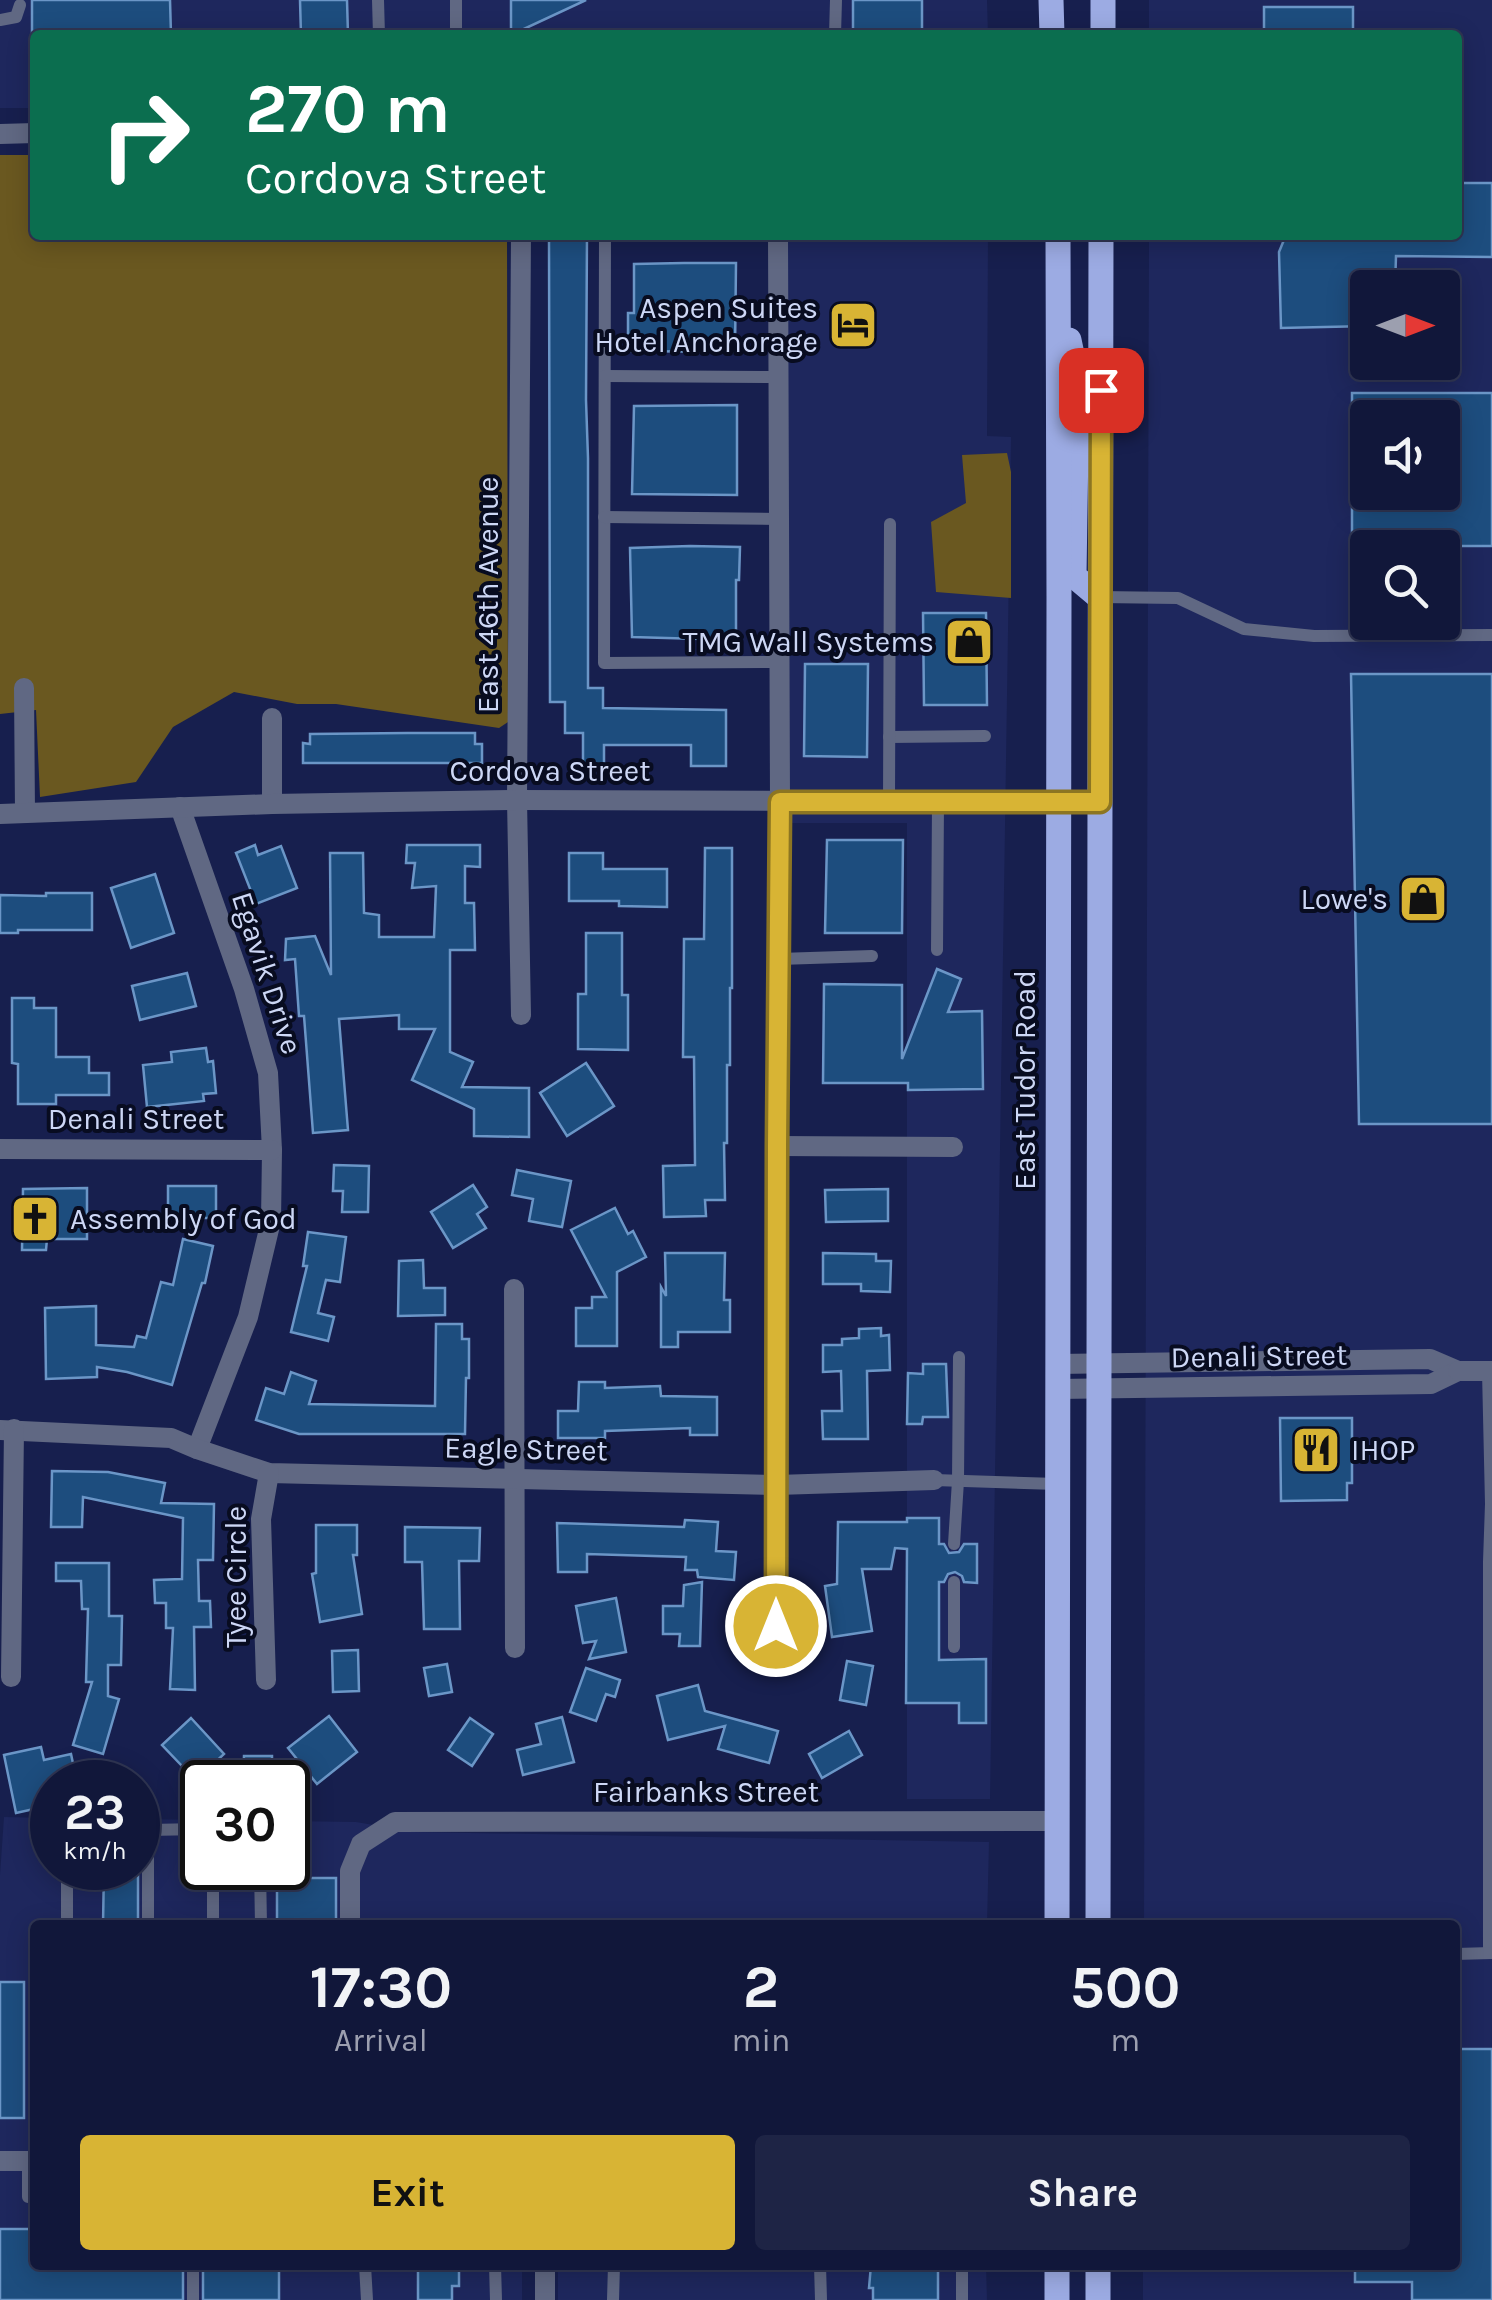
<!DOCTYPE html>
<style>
body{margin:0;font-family:Karla,sans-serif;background:#1e2445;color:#f1f3f6;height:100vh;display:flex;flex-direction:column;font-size:38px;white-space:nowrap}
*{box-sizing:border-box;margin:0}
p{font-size:32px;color:#9c9faf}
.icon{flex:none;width:55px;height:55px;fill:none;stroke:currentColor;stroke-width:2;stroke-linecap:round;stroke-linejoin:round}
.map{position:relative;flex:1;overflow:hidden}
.drawer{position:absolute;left:30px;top:1920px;width:1430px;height:350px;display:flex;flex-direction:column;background:#11173a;border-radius:10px;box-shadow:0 5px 25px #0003,0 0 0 2px #303654}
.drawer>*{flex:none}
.top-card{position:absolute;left:30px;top:30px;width:1432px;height:210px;border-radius:10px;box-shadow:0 5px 25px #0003,0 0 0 2px #303654;background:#0b6e4f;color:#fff;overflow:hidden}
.needle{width:65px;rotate:90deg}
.fabs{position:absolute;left:1350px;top:270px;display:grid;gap:20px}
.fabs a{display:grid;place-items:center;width:110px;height:110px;border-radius:10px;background:#11173a;box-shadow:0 5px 25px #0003,0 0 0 2px #303654;font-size:50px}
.speed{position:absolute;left:30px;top:1760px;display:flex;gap:20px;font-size:50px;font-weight:700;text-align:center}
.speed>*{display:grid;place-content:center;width:130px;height:130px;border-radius:50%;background:#11173a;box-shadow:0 5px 25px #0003,0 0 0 2px #303654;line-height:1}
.speed small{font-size:25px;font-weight:400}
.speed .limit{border:5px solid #111;border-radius:15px;background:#fff;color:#111}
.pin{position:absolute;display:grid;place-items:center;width:85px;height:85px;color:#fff;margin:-42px;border-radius:20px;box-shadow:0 5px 15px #0006}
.me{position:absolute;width:110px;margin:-55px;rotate:0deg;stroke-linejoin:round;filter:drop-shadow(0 0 8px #0008)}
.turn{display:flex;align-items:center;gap:35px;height:210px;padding:0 50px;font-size:45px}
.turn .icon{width:130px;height:130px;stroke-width:2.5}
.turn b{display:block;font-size:70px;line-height:85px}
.eta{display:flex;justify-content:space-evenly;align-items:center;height:170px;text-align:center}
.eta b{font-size:60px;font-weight:700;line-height:70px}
.button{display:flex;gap:20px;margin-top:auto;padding:20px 50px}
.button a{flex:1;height:115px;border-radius:10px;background:#d8b434;color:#111;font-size:40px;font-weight:700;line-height:115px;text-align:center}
.button a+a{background:#1e2445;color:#f1f3f6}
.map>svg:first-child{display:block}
.built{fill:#1e275d;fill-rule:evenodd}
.forest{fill:#6a5820}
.building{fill:#1d4d7e;stroke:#6b96c7;stroke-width:2.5}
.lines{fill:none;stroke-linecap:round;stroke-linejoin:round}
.service{stroke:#606883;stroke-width:12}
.minor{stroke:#606883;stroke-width:20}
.tertiary{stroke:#606883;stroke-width:20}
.primary{stroke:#9cabe3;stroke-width:25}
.route-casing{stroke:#8c7522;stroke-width:25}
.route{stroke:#d8b434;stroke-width:18}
.labels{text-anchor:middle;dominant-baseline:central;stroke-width:8;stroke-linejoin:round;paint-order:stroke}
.poi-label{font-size:30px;fill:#cdd7f5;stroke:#080c20;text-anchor:end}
.street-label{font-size:30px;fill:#cdd7f5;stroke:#080c20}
</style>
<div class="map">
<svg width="1492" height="2300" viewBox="0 0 1492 2300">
<rect width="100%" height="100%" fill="#171f4e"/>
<g class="built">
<path d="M0,0H987L988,35H35V108H0Z"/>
<path d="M1149,0H1492V2300H1143V2265H1455V1925H1144L1149,235H1458V35H1149ZM1368,288H1442V362H1368ZM1368,418H1442V492H1368ZM1368,548H1442V622H1368Z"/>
<path d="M786,235H988L987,436L1011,437L990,1799H907V823H785Z"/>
<path d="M4,1817L52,1818V1868H138V1819L202,1820V1868H288V1821L356,1822L415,1832L989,1842L987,1925H35V2265H522V2300H0V1875Z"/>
<path d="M558,2265H986L987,2300H558Z"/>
</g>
<g class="forest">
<path d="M0,155H35V235H507L508,722L499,728L336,704H297L234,692L173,727L136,782L40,797L36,710L0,714Z"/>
<path d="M1007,453L1011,472V598L936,592L931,522L966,503L962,455Z"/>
</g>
<g class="building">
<path d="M32,0H170L171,35H32Z"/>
<path d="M300,0H347L348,35H301Z"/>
<path d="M511,0H586L511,35Z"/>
<rect x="853" y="0" width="69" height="35"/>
<rect x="1264" y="7" width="89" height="28"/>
<path d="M1458,183H1492V257L1396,256L1395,288H1368V326L1281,328L1279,252L1286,235H1458Z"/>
<path d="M549,235H587L586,400L588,458V688H603V708L726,710V766H691V745H604V764H583V733H565V702H550Z"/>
<path d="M684,263H736L735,352L628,351V313H634V264Z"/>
<path d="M1352,393H1492V546H1352V492H1442V418H1352Z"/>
<path d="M737,405V495L632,494L634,406Z"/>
<path d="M690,546L740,547L739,580H736V640L632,637L630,548Z"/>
<path d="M923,613H986L987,705H924Z"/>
<path d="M805,664H868L867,757L804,756Z"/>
<path d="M1351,674H1492V1124H1359Z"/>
<path d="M407,733H475V744H482V763H303V743L310,744V734Z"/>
<path d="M827,840H903L902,933H825Z"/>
<path d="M255,845L258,855L281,846L297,888L256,904L236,853Z"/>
<path d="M407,845H480V867L465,866V903H474L475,950H450V1052L473,1062L462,1087L529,1088V1137L474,1136V1109L412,1080L435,1029H399V1015L339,1019L348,1130L313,1133L304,1016H299L295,959L285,960L286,939L315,936L331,975L330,853H363L364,913L379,915V937H434L436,886L412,888L415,863H406Z"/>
<path d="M705,848H732V988H730V1065H727V1143H724L725,1200H705L706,1216L664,1217L663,1166L695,1165L694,1057H683L684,939H704Z"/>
<path d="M569,853H603V869H667V907L619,906V901H569Z"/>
<path d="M155,874L174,933L131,948L111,888Z"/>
<path d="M46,893H92V930H18V933H0V895L46,896Z"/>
<path d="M586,933H622V995H628V1050L578,1049V994H586Z"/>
<path d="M937,969L961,979L948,1012L982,1011L983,1089L908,1090V1083H823L824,984L902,985V1059Z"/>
<path d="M187,973L196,1006L140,1020L132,986Z"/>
<path d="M12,998H34V1008H56V1057H89V1073H109V1095H56V1104H18V1064L12,1063Z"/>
<path d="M206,1048L208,1062L213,1061L216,1093L203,1094L204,1101L147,1107L143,1065L172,1062L171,1052Z"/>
<path d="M586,1063L614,1106L567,1136L540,1093Z"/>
<path d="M334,1165L369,1166L368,1212H342L343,1191H333Z"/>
<path d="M517,1170L571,1181L562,1227L529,1221L533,1199L512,1195Z"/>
<path d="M473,1185L487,1207L477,1214L486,1228L453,1248L431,1212Z"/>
<rect x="168" y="1186" width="48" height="32"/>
<path d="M87,1188V1239H47L46,1250H22L23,1189Z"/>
<path d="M888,1189V1221L826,1222L825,1190Z"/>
<path d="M615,1208L628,1234L633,1231L646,1257L617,1272V1346H576V1308H592V1297H606L571,1230Z"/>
<path d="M308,1232L346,1237L340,1282L326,1280L318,1313L334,1317L328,1341L291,1332L307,1266H303Z"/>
<path d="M183,1239L213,1246L205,1283H202L172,1385L127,1372L97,1367V1377L46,1379L45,1308L96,1306V1345L134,1347L137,1336L146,1338L161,1282L173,1285Z"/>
<path d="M665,1253H725L724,1300H730V1332H678V1347H661V1287L666,1296Z"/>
<path d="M823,1253L876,1254V1261H891L890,1292L861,1291V1284H823Z"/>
<path d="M423,1260L424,1288H445V1315L398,1316L399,1261Z"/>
<path d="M436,1324H462V1339H469V1378H466L465,1434H299L256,1420L266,1388L284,1394L291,1372L316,1381L309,1404L435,1406Z"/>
<path d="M881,1328V1336L889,1335L890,1370L867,1371L868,1439H823L822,1411H842L841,1371L823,1372V1345H842V1339L859,1338V1329Z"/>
<path d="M923,1364H946L948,1417H923L922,1424H907L908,1373L923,1374Z"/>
<path d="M579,1382H605V1388L660,1386L661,1396L717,1397V1435H690V1428L605,1431V1438H558V1411H578Z"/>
<path d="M1280,1418H1352V1483H1347V1500L1281,1501Z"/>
<path d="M52,1471L108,1472L165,1483L161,1503L214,1504L213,1560H198L199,1601H210L211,1627H194L195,1690L170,1689L173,1628H166V1603H155L154,1580L182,1579L183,1518L83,1497L82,1527H51Z"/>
<path d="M907,1518H939V1544H944L949,1553L959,1552L964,1544H977V1583L964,1582L962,1576L955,1572L948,1574L944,1582H939V1660L986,1659V1723H959V1703H906L907,1549L895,1548L891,1569H862L872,1631L832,1637L825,1586L837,1584L838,1522H907Z"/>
<path d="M685,1520L718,1522L716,1551L736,1552L734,1580L698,1577L697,1570H685L686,1557L587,1554V1572H558L557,1523L684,1527Z"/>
<path d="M316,1525H357V1555H353L362,1614L320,1622L312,1574L316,1573Z"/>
<path d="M405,1527L480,1528L479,1561H459L460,1629H424L422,1562H405Z"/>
<path d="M56,1563H109V1616H122L121,1665H108V1696L119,1699L103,1754L73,1745L92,1682H86L88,1609H82L81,1581H56Z"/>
<path d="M702,1582L700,1646H679L680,1634H663V1606H683L684,1585Z"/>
<path d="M616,1598L626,1652L589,1659L596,1641L583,1643L576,1606Z"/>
<path d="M358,1650L359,1691L333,1692L332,1651Z"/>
<path d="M847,1661L873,1666L866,1705L840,1700Z"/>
<path d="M447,1664L452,1692L429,1696L424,1668Z"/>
<path d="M586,1668L620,1680L615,1697L606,1694L596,1721L570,1712Z"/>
<path d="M698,1685L705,1711L778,1731L769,1763L718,1749L725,1726L668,1740L657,1696Z"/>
<path d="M329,1716L357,1752L317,1784L288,1748Z"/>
<path d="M562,1717L574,1762L523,1775L517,1750L541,1744L536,1724Z"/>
<path d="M191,1718L224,1754L202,1775L189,1761L183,1767L162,1745Z"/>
<path d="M470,1718L493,1734L472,1766L448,1750Z"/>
<path d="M849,1731L862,1755L822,1778L809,1754Z"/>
<path d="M41,1747L44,1760L71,1754L77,1782H52V1805L16,1813L4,1755Z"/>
<path d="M244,1756H272V1782H243Z"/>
<path d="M104,1868H138V1925H103Z"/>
<path d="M285,1878H336V1925H277V1886H285Z"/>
<rect x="0" y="1982" width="24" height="136"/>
<path d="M1455,2049H1492V2300H1412V2282H1355V2265H1455Z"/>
<path d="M0,2229H35V2265H183V2300H0Z"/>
<rect x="203" y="2265" width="76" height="35"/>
<path d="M418,2265H459V2286H452V2300H418Z"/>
<path d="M871,2265H938V2300H873V2288H869Z"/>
</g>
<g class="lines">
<g class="service">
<path d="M378,0L379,35"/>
<path d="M456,0V35"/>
<path d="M0,20L16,17L20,5"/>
<path d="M835,35L836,0"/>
<path d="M605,235L604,663L780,662"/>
<path d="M605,376L779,377"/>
<path d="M604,517L779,519"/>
<path d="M1099,597L1178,598L1244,629L1314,636L1492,635"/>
<path d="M889,737L985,736"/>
<path d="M889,802L890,524"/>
<path d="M937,950L938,802"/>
<path d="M779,959L872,956"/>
<path d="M1488,1371L1491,1504L1489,1562V1953"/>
<path d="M934,1480L1057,1484"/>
<path d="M954,1544L958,1481L959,1357"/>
<path d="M954,1582V1647"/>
<path d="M138,1830H148V1925"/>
<path d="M148,1830L202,1829"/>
<path d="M213,1868V1925"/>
<path d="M260,1868L261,1925"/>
<path d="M67,1925V1868"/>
<path d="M1455,1954L1492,1953"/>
<path d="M28,2161V2197H35"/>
<path d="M365,2265L367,2300"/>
<path d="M495,2265L496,2300"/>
<path d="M820,2265L821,2300"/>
<path d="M962,2265V2300"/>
<path d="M193,2300V2265"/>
<path d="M613,2300L614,2265"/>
</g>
<g class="minor">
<path d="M0,134L35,133"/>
<path d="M521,235L517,800L521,1015"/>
<path d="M24,688L25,813"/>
<path d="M272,718V804"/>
<path d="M180,807L244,989L268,1073L272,1150L271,1221L248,1317L197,1449"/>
<path d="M0,814L272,804L517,800L1100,802"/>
<path d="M777,1146L953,1147"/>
<path d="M0,1149L272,1150"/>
<path d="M514,1289L515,1648"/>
<path d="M1057,1364L1430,1359L1458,1371"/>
<path d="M1057,1389L1431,1384L1458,1371"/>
<path d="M0,1430L171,1438L197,1449L269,1473L777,1485L934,1480"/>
<path d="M777,1662L780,802L778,235"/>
<path d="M11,1677L14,1429"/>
<path d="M266,1680L261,1519L269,1473"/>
<path d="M350,1925V1871L361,1844L395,1822L1057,1821"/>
<path d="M0,2161H35"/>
<path d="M545,2265V2300"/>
</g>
<path class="tertiary" d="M1458,1371H1492"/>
<g class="primary">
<path d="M1051,0L1052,35"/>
<path d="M1103,35V0"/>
<path d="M1069,340L1077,378L1074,576L1099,597"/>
<path d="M1057,1925L1059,596L1058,235"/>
<path d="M1098,1925L1101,235"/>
<path d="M1057,2265V2300"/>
<path d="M1098,2265V2300"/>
</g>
</g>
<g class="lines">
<g class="route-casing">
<path id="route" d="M776,1626L777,1146L780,802H1100L1101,390"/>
</g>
<use href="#route" class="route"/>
</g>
<defs>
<g id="hotel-square" transform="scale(2.5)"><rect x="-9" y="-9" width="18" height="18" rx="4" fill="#d8b434" stroke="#080c20"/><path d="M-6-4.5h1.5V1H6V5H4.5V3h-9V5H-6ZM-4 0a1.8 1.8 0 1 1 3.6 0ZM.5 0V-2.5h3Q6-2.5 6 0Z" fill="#111"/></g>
<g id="shop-square" transform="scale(2.5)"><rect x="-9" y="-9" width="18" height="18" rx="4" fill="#d8b434" stroke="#080c20"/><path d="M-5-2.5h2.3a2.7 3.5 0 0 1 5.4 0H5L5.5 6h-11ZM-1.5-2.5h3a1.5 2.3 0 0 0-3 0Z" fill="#111"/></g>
<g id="church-square" transform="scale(2.5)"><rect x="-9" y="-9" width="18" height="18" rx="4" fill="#d8b434" stroke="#080c20"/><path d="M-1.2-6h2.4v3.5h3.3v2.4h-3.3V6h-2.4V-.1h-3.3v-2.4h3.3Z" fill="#111"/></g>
<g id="restaurant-square" transform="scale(2.5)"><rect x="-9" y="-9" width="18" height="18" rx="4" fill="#d8b434" stroke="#080c20"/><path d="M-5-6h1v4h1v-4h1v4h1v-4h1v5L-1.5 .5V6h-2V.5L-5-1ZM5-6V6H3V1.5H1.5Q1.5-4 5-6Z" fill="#111"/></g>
</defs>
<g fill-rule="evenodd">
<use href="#hotel-square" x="853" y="325"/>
<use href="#shop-square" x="969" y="642"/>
<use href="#shop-square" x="1423" y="899"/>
<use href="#church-square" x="35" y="1219"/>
<use href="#restaurant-square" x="1316" y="1450"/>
</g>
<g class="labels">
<g class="poi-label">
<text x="818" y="308">Aspen Suites<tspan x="818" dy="34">Hotel Anchorage</tspan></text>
<text x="934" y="642">TMG Wall Systems</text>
<text x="1388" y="899">Lowe's</text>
<text x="70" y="1219" text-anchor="start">Assembly of God</text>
<text x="1351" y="1450" text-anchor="start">IHOP</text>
</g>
<g class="street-label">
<text transform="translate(488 595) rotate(-90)">East 46th Avenue</text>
<text x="550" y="771">Cordova Street</text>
<text transform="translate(267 973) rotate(72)">Egavik Drive</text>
<text transform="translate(1025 1080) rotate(-90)">East Tudor Road</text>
<text x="136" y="1119">Denali Street</text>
<text transform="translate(1259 1356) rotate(-1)">Denali Street</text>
<text transform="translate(526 1449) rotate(1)">Eagle Street</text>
<text transform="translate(236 1577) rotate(-90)">Tyee Circle</text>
<text x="706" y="1792">Fairbanks Street</text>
</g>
</g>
</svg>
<div class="fabs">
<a><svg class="needle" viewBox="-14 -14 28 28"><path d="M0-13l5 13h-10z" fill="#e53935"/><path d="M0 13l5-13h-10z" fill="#9c9faf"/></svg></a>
<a><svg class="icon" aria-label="sound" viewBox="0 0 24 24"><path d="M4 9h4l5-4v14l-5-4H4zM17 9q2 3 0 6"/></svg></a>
<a><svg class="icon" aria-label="search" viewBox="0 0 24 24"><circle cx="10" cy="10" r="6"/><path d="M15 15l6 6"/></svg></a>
</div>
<div class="speed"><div>23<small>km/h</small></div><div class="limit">30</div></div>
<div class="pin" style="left:1101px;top:390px;background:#d93025"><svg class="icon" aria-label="arrive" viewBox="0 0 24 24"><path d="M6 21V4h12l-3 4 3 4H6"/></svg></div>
<svg class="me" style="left:776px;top:1626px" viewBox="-20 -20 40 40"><circle r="17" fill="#d8b434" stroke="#fff" stroke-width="3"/><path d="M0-11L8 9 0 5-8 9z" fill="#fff"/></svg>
<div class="top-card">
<div class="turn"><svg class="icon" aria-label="right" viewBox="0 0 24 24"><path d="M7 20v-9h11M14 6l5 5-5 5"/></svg><div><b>270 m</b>Cordova Street</div></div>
</div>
<section class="drawer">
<div class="eta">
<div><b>17:30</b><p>Arrival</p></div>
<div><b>2</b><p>min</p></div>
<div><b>500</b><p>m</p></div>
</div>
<div class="button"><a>Exit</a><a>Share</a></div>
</section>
</div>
